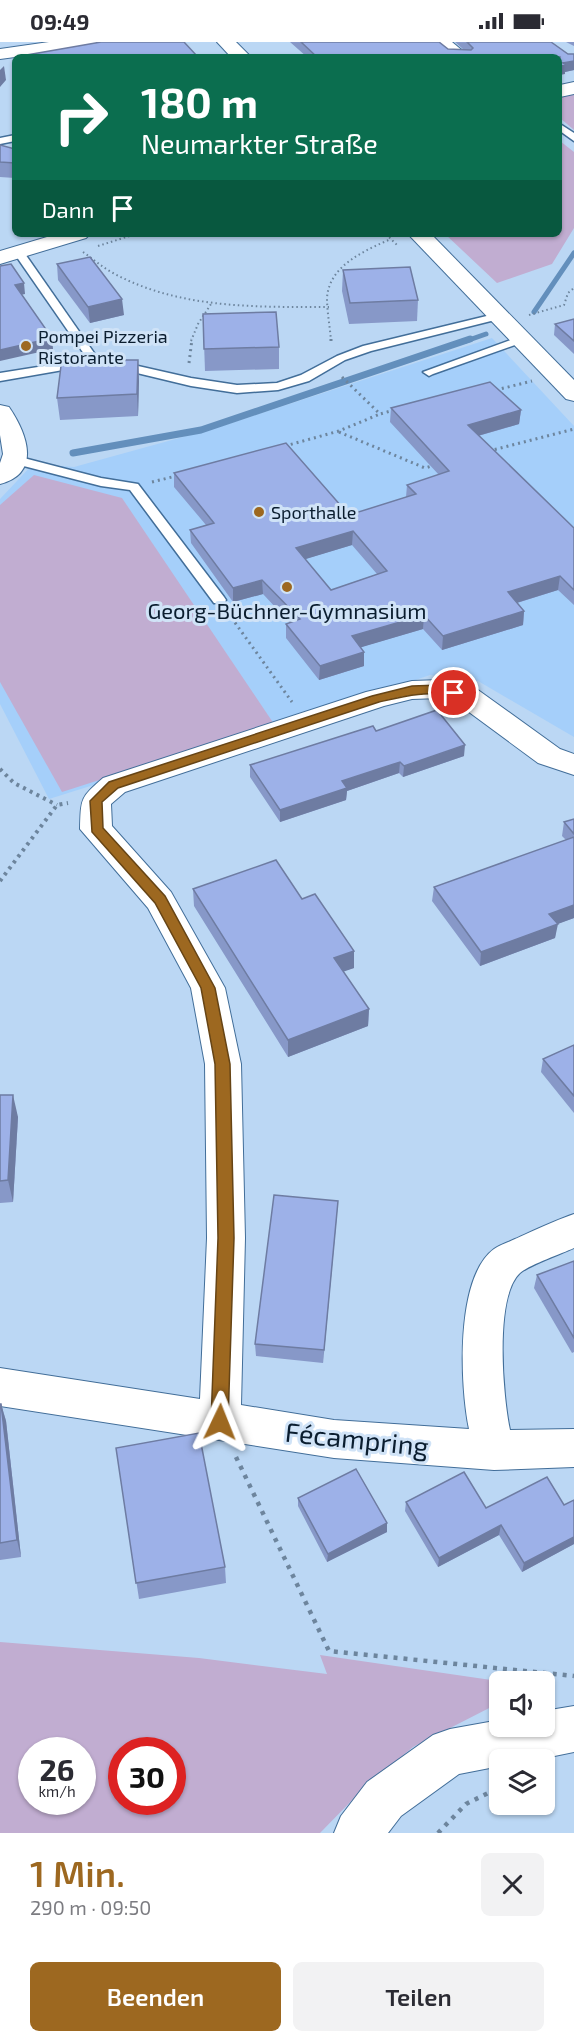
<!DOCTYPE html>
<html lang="de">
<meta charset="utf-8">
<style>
body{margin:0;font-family:"Exo 2",sans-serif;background:#f2f2f3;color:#2b2b33;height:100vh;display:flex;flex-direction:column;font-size:22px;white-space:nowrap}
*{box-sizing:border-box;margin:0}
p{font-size:20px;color:#7c7c81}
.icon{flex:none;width:33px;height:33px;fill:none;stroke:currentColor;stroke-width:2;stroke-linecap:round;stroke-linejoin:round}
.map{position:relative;height:1791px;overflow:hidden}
.details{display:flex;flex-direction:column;background:#fff;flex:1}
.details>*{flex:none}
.banner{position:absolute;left:12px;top:12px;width:550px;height:183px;border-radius:9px;box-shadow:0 2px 4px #0004;background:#0b6e4f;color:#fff;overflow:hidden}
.buttons{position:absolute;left:489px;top:1629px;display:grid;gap:12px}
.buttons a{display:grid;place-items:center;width:66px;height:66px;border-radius:9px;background:#fff;box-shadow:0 2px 4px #0004;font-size:30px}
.speed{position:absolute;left:18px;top:1695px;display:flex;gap:12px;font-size:30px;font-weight:700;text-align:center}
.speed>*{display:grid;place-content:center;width:78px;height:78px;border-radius:50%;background:#fff;box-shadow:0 2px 4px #0004;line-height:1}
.speed small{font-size:15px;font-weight:400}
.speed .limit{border:9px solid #d22;background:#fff;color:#111}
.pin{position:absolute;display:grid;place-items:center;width:51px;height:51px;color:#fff;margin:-26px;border:3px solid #fff;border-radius:50%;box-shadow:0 2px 6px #0007}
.me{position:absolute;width:66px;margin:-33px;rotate:2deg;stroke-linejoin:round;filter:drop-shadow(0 0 4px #0008)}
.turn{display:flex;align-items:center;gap:21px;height:126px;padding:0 30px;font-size:27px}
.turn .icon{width:78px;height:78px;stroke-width:2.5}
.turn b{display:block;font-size:42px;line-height:51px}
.then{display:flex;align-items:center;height:57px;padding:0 30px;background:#0003;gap:12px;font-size:22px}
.round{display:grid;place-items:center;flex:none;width:63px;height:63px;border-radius:9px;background:#f2f2f3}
.summary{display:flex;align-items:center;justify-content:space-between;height:102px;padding:0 30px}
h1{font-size:36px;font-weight:600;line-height:45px;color:#9d6820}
.primary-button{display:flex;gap:12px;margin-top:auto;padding:12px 30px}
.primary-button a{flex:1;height:69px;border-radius:9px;background:#9d6820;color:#fff;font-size:24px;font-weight:600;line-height:69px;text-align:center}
.primary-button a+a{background:#f2f2f3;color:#2b2b33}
.status{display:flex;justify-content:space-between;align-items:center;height:42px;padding:0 30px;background:#fff;direction:ltr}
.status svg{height:16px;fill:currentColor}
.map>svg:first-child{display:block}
.built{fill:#a5cffa}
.green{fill:#c1add1;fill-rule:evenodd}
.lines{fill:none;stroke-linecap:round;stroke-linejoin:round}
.stream-far1{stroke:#638fbc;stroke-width:5}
.stream{stroke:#638fbc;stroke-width:7}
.service-casing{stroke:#426e99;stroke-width:3}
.minor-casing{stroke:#426e99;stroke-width:2}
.tertiary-casing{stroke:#426e99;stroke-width:2}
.path-far3{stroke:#6d859d;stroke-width:2;stroke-dasharray:1.5 3;stroke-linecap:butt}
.path-far2{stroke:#6d859d;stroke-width:3;stroke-dasharray:2 4;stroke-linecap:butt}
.path-far1{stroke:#6d859d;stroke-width:4;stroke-dasharray:3 4.5;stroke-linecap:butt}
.path{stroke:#6d859d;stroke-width:4.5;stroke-dasharray:4 6;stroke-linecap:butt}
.service{fill:#fff;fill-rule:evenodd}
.minor{fill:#fff;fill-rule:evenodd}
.tertiary{fill:#fff;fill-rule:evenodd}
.wall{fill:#8798c8;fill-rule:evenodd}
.shaded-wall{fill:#6e7ca2}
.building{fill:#9db1e8;stroke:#6e7ca2;stroke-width:1.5;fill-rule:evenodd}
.route{fill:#9d6820;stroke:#664415;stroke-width:1.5}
.poi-dot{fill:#9d6820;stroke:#d0e3f7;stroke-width:2}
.labels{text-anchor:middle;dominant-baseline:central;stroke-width:6;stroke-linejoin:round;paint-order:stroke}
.far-poi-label{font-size:18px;fill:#0a1d2f;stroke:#d0e3f7;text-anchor:start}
.poi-label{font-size:22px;fill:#0a1d2f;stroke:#d0e3f7}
.near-street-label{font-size:27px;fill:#0a1d2f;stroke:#d0e3f7}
</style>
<div class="status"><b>09:49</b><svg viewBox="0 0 49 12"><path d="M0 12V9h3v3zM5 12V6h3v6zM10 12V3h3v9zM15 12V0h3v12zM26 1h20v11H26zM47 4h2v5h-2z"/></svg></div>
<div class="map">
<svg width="574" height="1791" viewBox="0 0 574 1791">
<rect width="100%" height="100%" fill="#bbd7f4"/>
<path class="built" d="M492,296L574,384V695L478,639L430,633L288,682L49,757L0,662V457L33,422L74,425L219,385Z"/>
<g class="green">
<path d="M574,51V88L560,76V54Z"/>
<path d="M560,99L574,110V186L552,222L497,241L445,192H560Z"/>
<path d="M34,433L122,456L274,682L62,750L0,640V463Z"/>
<path d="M0,1600L199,1616L327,1632L320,1613L498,1639L499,1661L413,1705L363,1747L320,1791H0ZM32,1708H82V1760H32ZM122,1708H172V1760H122Z"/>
</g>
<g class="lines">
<g class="stream-far1">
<path d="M534,270L574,211"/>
<path d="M466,299L486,292"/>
</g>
<path class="stream" d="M73,411L201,388L470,297"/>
<g class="service-casing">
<g id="service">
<path d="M560,82L574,91V99L560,89Z"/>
<path d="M15,93V99L0,102V96Z"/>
<path d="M19,208L23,209L99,318V322H91L14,211Z"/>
<path d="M499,271L503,272V276L371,309L345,318L309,339L278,348L237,351L191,344L112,325L110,323L116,319L191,336L237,343L277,341L301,333L337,314L363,304Z"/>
<path d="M522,294L526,295V299L433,332L429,334L423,330Z"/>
<path d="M82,318L88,322L86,324L0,339V331Z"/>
<path d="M16,414L101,436L138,442L224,555L226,558L224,561H214L130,448L101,444L12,421L10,418Z"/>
</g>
</g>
<g class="minor-casing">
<g id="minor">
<path d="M49,0H99L96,4L90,5L0,17V7Z"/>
<path d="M217,0H236L251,15H231Z"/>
<path d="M431,0H452L470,15H449Z"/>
<path d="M574,40V52L560,55V43Z"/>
<path d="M57,192H90L86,196L0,222V209Z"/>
<path d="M408,192H431L574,338V359L566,357Z"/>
<path d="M0,363L9,365C26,390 43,431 0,442V421L3,412L0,393Z"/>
<path d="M441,638L478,648L560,707L574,712V733L538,721L458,662L440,656L412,657L384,664L125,750L111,762L112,784L171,850L225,946L241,1022L245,1196L241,1363L334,1378L469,1387C460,1344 455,1236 494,1207C500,1203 509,1200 515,1197C535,1188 554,1179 574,1172V1206C561,1212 529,1223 520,1231C494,1255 503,1355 510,1388L574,1387V1425L494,1428L334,1416L0,1364V1326L200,1357L207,1196L205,1022L191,946L148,866L80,787C81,756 80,756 103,736L366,650L412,639Z"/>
</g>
</g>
<g class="tertiary-casing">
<path id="tertiary" d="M574,1664V1710L535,1718H500V1724L459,1732L401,1774L388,1791H334L341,1774L367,1740L433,1693L450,1687L500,1678V1684H544V1669Z"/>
</g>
<g class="path-far3">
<path d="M386,192L398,204"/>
<path d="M98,204L136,192"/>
<path d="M83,210C93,217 102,225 113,231C179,267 256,265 329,265"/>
<path d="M529,273L564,263L568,251L574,246"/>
<path d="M191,299L198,282L211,262"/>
<path d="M331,299C330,285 327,270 327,256C329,223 366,208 391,197"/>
</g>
<g class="path-far2">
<path d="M331,297V301"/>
<path d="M189,321L192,297"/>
<path d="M342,335L380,372L394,368"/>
<path d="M496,348L532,339"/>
<path d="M339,390L425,426L435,423"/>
<path d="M285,404L339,389L380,372"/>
<path d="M489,409L574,387"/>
<path d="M152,440L176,434"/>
<path d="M228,571L292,660"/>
</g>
<g class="path-far1">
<path d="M0,727L14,741L57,763"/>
<path d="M0,839L57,763L68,761"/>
</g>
<g class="path">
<path d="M236,1415L329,1609L574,1634"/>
<path d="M438,1791L466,1762L500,1745"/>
</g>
<use href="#service" class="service"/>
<use href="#minor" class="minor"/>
<use href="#tertiary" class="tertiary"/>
</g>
<g class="wall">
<path d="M290,0H439L448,7L464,8L455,0H551L568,12H574V28L565,30V32L560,15H307Z"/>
<path d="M566,0H574V4Z"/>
<path d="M0,103L15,107V136L0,135Z"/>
<path d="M57,222L124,273L90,281L58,238Z"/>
<path d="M343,228L418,258L417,279L349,282L342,249Z"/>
<path d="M203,272L279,305V327L205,329Z"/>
<path d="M574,277V312L554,293L555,282Z"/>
<path d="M112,314V318H138L139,339L138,374L60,378L57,356Z"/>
<path d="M391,366L521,368L519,382L478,394L574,486V563L558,548L517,561L524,569L523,583L442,608L423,587L361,605L364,624L319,638L286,596V582L290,581L263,552L233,560L191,501L190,488L206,483L174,445V431L349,473L406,455L407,443L439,433L390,380ZM352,503L377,532L331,548L305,517Z"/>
<path d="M376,689L464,714L403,735L399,731L347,749L346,758L280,780L250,735V723Z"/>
<path d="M574,777V876L557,882L555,896L480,924L432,859L434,845L566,798L562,794L564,780Z"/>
<path d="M193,847L302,857L354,909V926L343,929L369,967L368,984L288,1015L194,864Z"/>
<path d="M574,1003V1071L541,1030L543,1017Z"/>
<path d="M0,1053L18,1075L13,1160L0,1161Z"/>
<path d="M338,1159L323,1321L256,1314L255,1302Z"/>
<path d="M574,1219V1310L572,1311L534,1246L537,1233Z"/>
<path d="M0,1362H1L6,1379L21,1515L0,1518Z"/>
<path d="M116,1406L225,1525L226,1541L139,1557Z"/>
<path d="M298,1456L387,1490L327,1520L298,1464Z"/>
<path d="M574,1458V1502L522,1530L499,1493L438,1525L405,1469L406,1460L486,1466L564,1463Z"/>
</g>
<g class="shaded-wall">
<path d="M574,19V28L565,30V32L560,33V24L563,21Z"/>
<path d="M4,24L6,38L0,45V28Z"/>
<path d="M24,241L25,252L16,254L15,243Z"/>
<path d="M122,257L124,273L90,281L88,265Z"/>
<path d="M52,296L53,307L0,319V308Z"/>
<path d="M138,318L139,339L138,374L137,352Z"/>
<path d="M521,368L519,382L467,397L468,383Z"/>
<path d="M353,489L352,503L296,520V506Z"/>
<path d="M560,534L558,548L506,564L508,550Z"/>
<path d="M262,538L263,552L233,560V546Z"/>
<path d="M524,569L523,583L442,608L443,594Z"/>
<path d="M424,573L423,587L352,608V594Z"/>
<path d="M364,610V624L319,638L320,624Z"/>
<path d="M465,703L464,714L403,735L404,724Z"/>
<path d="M400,720L399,731L347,749L346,758L280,780V768L342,739Z"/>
<path d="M574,863V876L547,886L549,872Z"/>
<path d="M558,882L555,896L480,924L481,910Z"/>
<path d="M354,909V926L334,933V916Z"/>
<path d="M369,967L368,984L288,1015V998Z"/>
<path d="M13,1053L18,1075L13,1160L8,1138Z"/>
<path d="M338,1159L337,1172L323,1321L324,1308Z"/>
<path d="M1,1362L6,1379L21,1515L17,1498Z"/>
<path d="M387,1481V1490L327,1520L328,1512Z"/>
<path d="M501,1483L499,1493L438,1525L439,1516Z"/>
<path d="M574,1495V1502L522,1530L524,1521Z"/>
</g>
<g class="building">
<path d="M101,0H184L197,14V15H15Z"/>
<path d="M301,0H439L448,7L471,8L473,6L467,0H551L568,12H574V19L563,21L566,23L560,24V15H317Z"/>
<path d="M0,103L15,107V121L0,120Z"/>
<path d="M90,215L122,257L88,265L57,222Z"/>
<path d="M11,222L24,241L15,243L52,296L0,308V224Z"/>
<path d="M410,225L418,258L350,261L343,228Z"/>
<path d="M276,270L279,305L204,307L203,272Z"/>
<path d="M574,277V299L555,282Z"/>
<path d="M112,314L110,318H138L137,352L57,356L62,316Z"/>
<path d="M490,340L521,368L468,383L574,486V548L560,534L508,550L524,569L443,594L424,573L352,594L364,610L320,624L286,582L300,577L262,538L233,546L190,488L214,481L174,431L286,401L349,473L416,452L407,443L449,429L391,366ZM353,489L387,529L331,548L296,506Z"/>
<path d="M437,668L465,703L404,724L400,720L342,739L347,746L280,768L250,723L373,684L376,689Z"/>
<path d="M574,777V792L564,780Z"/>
<path d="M574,795V863L549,872L558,882L481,910L434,845Z"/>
<path d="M276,818L302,857L315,852L354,909L334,916L369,967L288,998L193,847Z"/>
<path d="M574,1003V1054L543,1017Z"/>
<path d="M0,1053H13L8,1138L0,1139Z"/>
<path d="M274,1153L338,1159L324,1308L255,1302Z"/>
<path d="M574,1219V1296L537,1233Z"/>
<path d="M0,1362H1L17,1498L0,1501Z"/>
<path d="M199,1391L225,1525L136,1541L116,1406Z"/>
<path d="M356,1427L387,1481L328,1512L298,1456Z"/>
<path d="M464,1430L486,1466L547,1435L564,1463L574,1458V1495L524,1521L501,1483L439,1516L406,1460Z"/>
</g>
<path class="route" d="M441,643L459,648L460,651L454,655C428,648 405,654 379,660L118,746L102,760L103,786L165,854L215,946L230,1022L234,1196L228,1380L226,1386L220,1388L214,1386L211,1380L218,1196L215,1022L201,946L155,861L92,790L90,759L109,740L372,654L412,644Z"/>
<g class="poi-dot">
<circle cx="26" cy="304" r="6"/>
<circle cx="259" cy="470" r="6"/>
<circle cx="287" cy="545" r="6"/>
</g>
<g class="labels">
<g class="far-poi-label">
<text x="38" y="294">Pompei Pizzeria<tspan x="38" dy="21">Ristorante</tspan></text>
<text x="271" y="470">Sporthalle</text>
</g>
<g class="poi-label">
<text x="287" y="568">Georg-Büchner-Gymnasium</text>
</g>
<g class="near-street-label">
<text transform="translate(357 1396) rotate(6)">Fécampring</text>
</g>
</g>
</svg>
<div class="buttons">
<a><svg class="icon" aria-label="sound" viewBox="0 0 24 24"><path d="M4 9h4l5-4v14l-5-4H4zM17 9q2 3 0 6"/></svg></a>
<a><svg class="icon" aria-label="layers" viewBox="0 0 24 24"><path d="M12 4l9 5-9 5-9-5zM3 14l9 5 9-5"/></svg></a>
</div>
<div class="speed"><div>26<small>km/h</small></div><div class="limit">30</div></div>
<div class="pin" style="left:454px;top:651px;background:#d93025"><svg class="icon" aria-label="arrive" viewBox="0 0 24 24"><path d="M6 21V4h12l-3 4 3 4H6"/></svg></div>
<svg class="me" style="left:220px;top:1380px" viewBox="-20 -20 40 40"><path d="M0-17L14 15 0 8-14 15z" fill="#9d6820" stroke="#fff" stroke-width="4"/></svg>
<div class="banner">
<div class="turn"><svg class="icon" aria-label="right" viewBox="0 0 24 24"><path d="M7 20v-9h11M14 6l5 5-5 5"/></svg><div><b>180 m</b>Neumarkter Straße</div></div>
<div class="then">Dann<svg class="icon" aria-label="arrive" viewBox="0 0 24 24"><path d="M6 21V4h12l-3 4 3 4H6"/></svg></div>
</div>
</div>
<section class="details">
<div class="summary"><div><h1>1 Min.</h1><p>290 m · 09:50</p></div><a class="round"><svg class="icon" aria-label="close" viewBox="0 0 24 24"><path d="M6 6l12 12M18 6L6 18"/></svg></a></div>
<div class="primary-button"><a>Beenden</a><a>Teilen</a></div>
</section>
